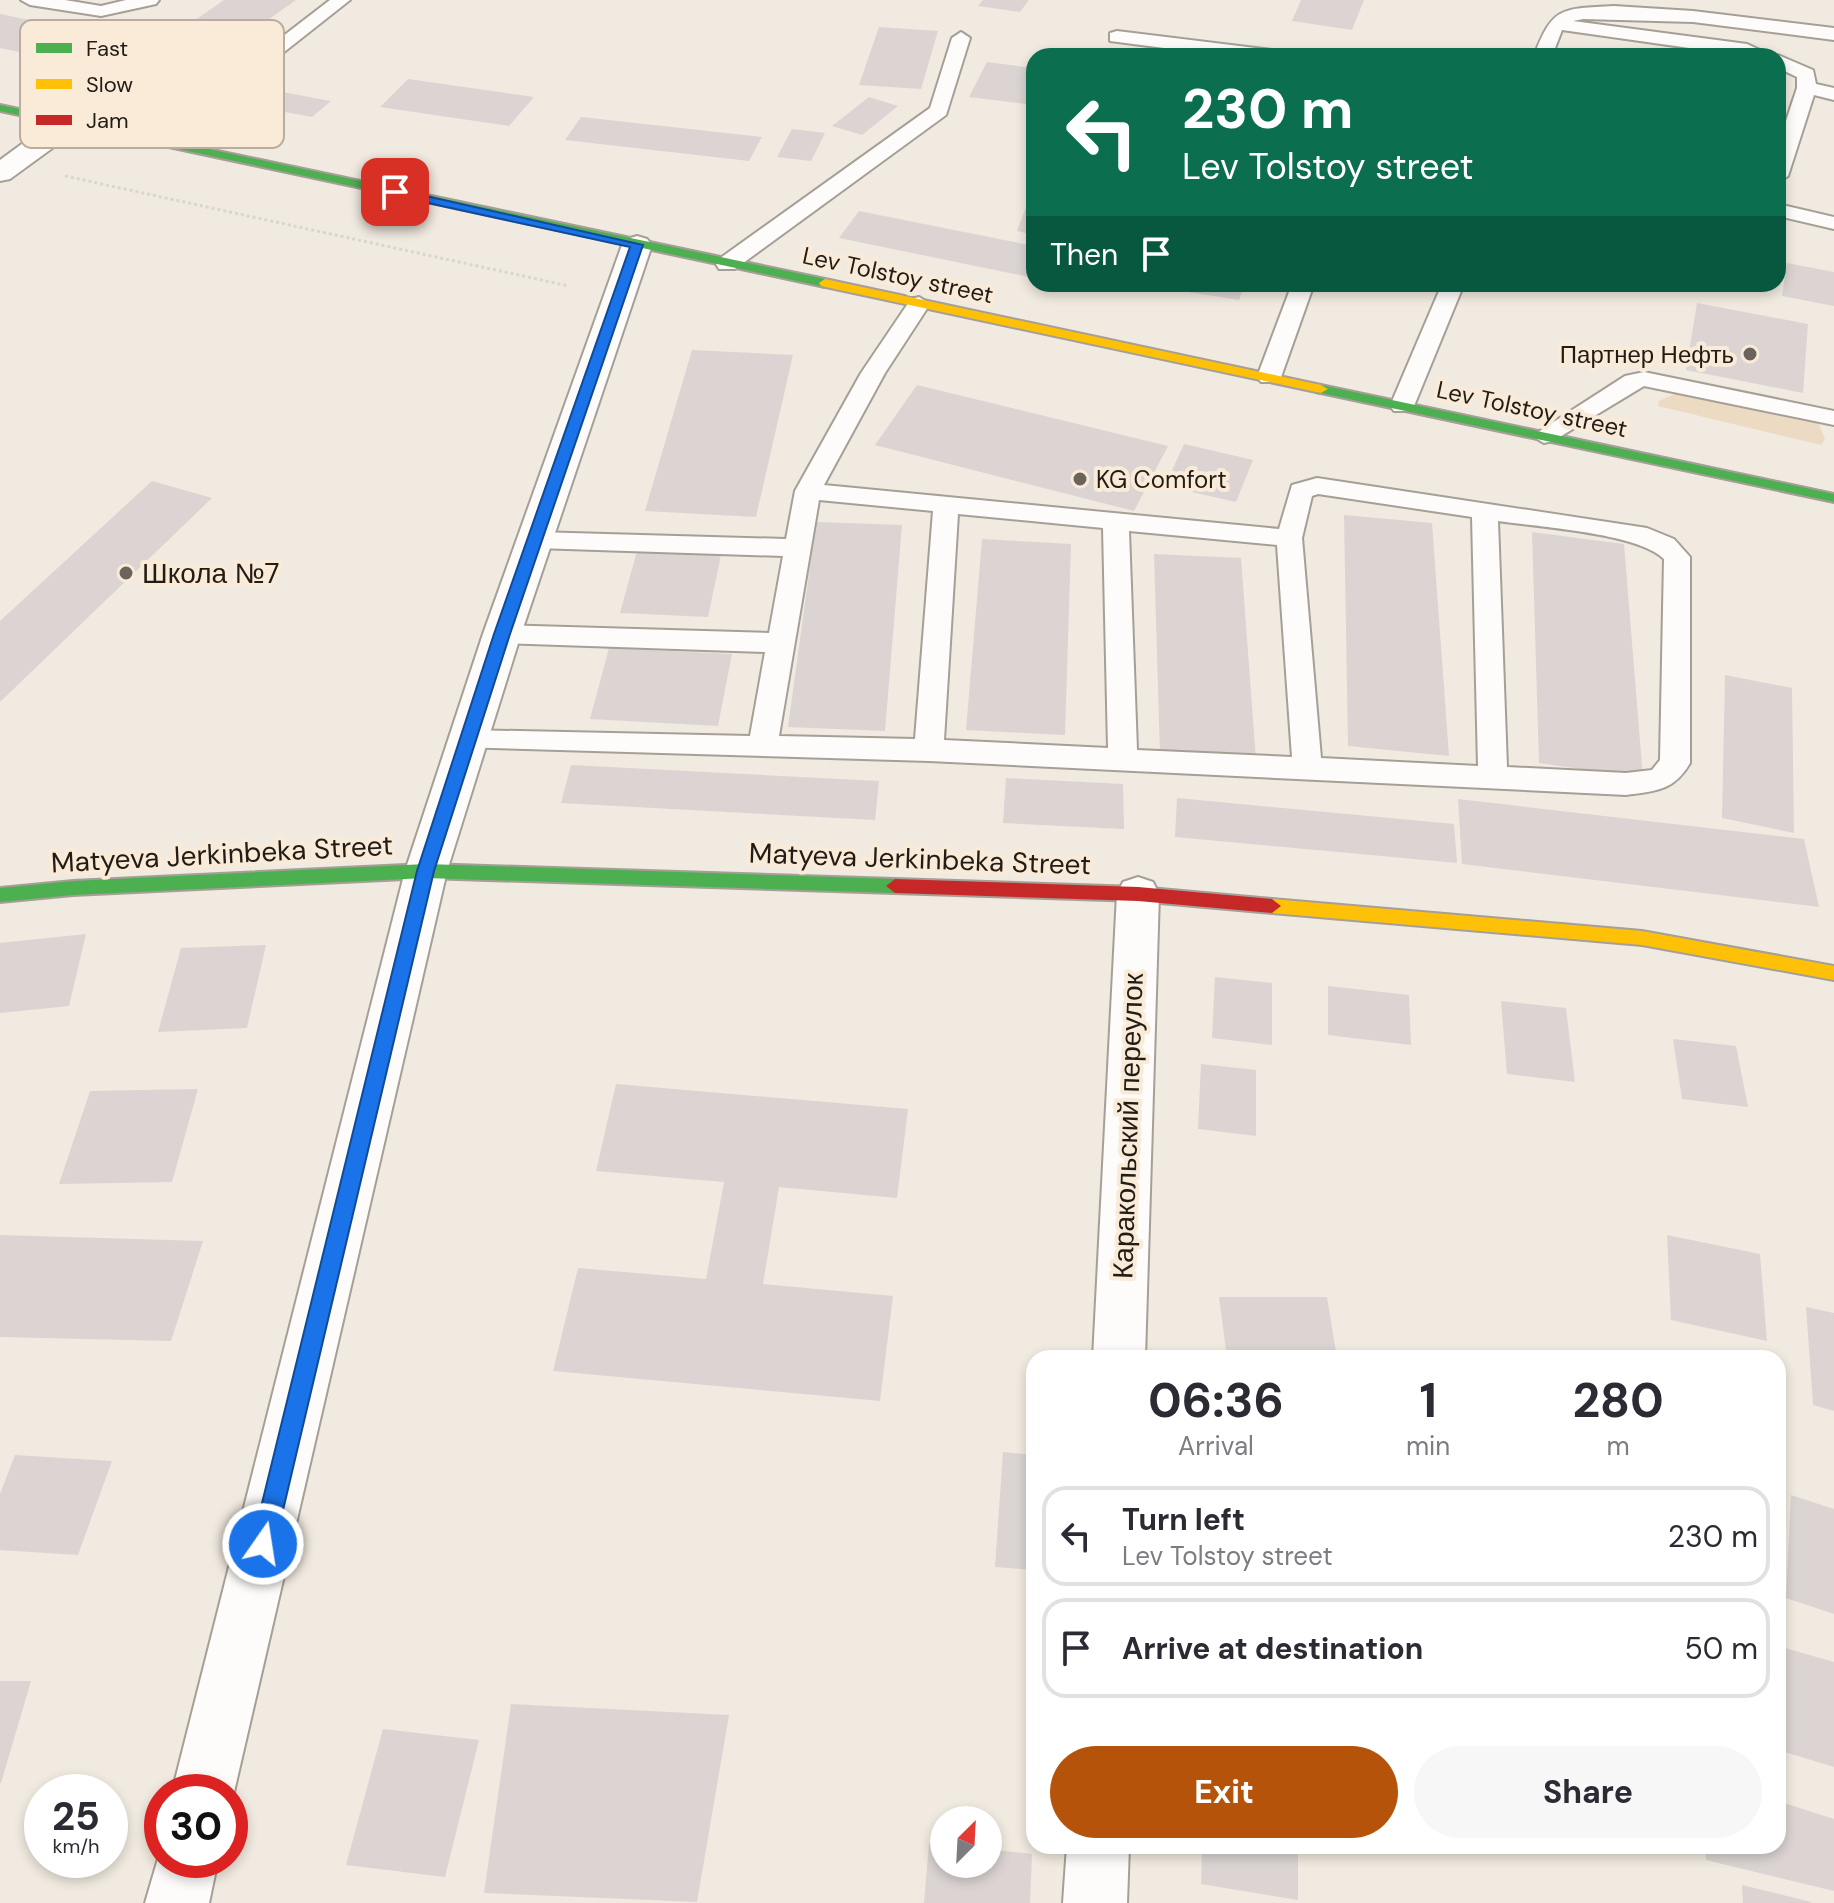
<!DOCTYPE html>
<meta charset="utf-8">
<style>
body{margin:0;font-family:"DM Sans",sans-serif;background:#f7f7f7;color:#2b2b33;height:100vh;display:flex;flex-direction:column;font-size:30px;white-space:nowrap}
*{box-sizing:border-box;margin:0}
p{font-size:26px;color:#7c7c81}
.icon{flex:none;width:44px;height:44px;fill:none;stroke:currentColor;stroke-width:2;stroke-linecap:round;stroke-linejoin:round}
.map{position:relative;flex:1;overflow:hidden}
.drawer{position:absolute;left:1026px;top:1350px;width:760px;height:504px;display:flex;flex-direction:column;background:#fff;border-radius:24px;box-shadow:0 4px 12px #0003}
.drawer>*{flex:none}
.guide{position:absolute;left:1026px;top:48px;width:760px;height:244px;border-radius:24px;box-shadow:0 4px 12px #0003;background:#0b6e4f;color:#fff;overflow:hidden}
.needle{width:52px;rotate:24deg}
.fabs{position:absolute;left:930px;top:1806px;display:grid;gap:16px}
.fabs a{display:grid;place-items:center;width:72px;height:72px;border-radius:50%;background:#fff;box-shadow:0 4px 12px #0003;font-size:40px}
.speed{position:absolute;left:24px;top:1774px;display:flex;gap:16px;font-size:40px;font-weight:700;text-align:center}
.speed>*{display:grid;place-content:center;width:104px;height:104px;border-radius:50%;background:#fff;box-shadow:0 4px 12px #0003;line-height:1}
.speed small{font-size:20px;font-weight:400}
.speed .limit{border:12px solid #d22;background:#fff;color:#111}
.pin{position:absolute;display:grid;place-items:center;width:68px;height:68px;color:#fff;margin:-34px;border-radius:16px;box-shadow:0 4px 12px #0006}
.me{position:absolute;width:88px;margin:-44px;rotate:13deg;stroke-linejoin:round;filter:drop-shadow(0 0 6px #0008)}
.turn{display:flex;align-items:center;gap:28px;height:168px;padding:0 24px;font-size:36px}
.turn .icon{width:104px;height:104px;stroke-width:2.5}
.turn b{display:block;font-size:56px;line-height:68px}
.then{display:flex;align-items:center;height:76px;padding:0 24px;background:#0003;gap:16px;font-size:30px}
.eta{display:flex;justify-content:space-evenly;align-items:center;height:136px;text-align:center}
.eta b{font-size:48px;font-weight:700;line-height:56px}
.action{display:flex;gap:16px;margin-top:auto;padding:16px 24px}
.action a{flex:1;height:92px;border-radius:48px;background:#b45309;color:#fff;font-size:32px;font-weight:700;line-height:92px;text-align:center}
.action a+a{background:#f7f7f7;color:#2b2b33}
ul{padding:0;list-style:none}
li{display:flex;align-items:center;gap:24px;height:100px;margin:0 16px 12px;padding:0 8px;border:4px solid #e1e1e2;border-radius:24px}
li div{flex:1}
li b{display:block;font-size:30px}
li em{font-style:normal}
.map>svg:first-child{display:block}
.green{fill:#ecdac3}
.building{fill:#dbd4d3}
.lines{fill:none;stroke-linecap:round;stroke-linejoin:round}
.lane-casing{stroke:#a59f97;stroke-width:4}
.street-casing{stroke:#a59f97;stroke-width:4}
.fast-casing{stroke:#a59f97;stroke-width:4}
.slow-casing{stroke:#a59f97;stroke-width:4}
.jam-casing{stroke:#a59f97;stroke-width:4}
.path{stroke:#d8d6d2;stroke-width:3;stroke-dasharray:3 3;stroke-linecap:butt}
.lane{fill:#fdfcfa;fill-rule:evenodd}
.street{fill:#fdfcfa;fill-rule:evenodd}
.fast{fill:#4caf50;fill-rule:evenodd}
.slow{fill:#ffc107;fill-rule:evenodd}
.jam{fill:#c62828;fill-rule:evenodd}
.route{fill:#1a73e8;stroke:#114b97;stroke-width:2}
.poi-dot{fill:#6a645d;stroke:#f9ebd8;stroke-width:3}
.labels{text-anchor:middle;dominant-baseline:central;stroke-width:8;stroke-linejoin:round;paint-order:stroke}
.far-street-label{font-size:24px;fill:#221c16;stroke:#f9ebd8}
.far-poi-label{font-size:24px;fill:#221c16;stroke:#f9ebd8;text-anchor:end}
.poi-label{font-size:28px;fill:#221c16;stroke:#f9ebd8;text-anchor:start}
.street-label{font-size:28px;fill:#221c16;stroke:#f9ebd8}
.key{fill:#f9ebd8;stroke:#b8ad9e;stroke-width:2}
.key-label{font-size:22px;fill:#221c16}
</style>
<div class="map">
<svg width="1834" height="1903" viewBox="0 0 1834 1903">
<rect width="100%" height="100%" fill="#f1eae0"/>
<path class="green" d="M1681,391L1806,417L1818,422L1825,439L1821,445L1658,406L1659,401Z"/>
<g class="building">
<path d="M224,0H296L186,78L129,65L120,73L0,48V14L158,46Z"/>
<path d="M983,0H1029L1020,12L978,6Z"/>
<path d="M1301,0H1364L1352,30L1292,21Z"/>
<path d="M879,27L938,31L921,89L859,85Z"/>
<path d="M987,62L1034,68V105L969,97Z"/>
<path d="M408,79L534,97L509,126L380,107Z"/>
<path d="M255,87L331,101L312,117L236,103Z"/>
<path d="M869,97L898,106L862,135L832,126Z"/>
<path d="M581,117L762,137L749,161L565,140Z"/>
<path d="M792,129L825,133L811,161L777,157Z"/>
<path d="M1028,202L1034,203V235L1017,231Z"/>
<path d="M859,211L1034,246V278L839,238Z"/>
<path d="M1787,263L1834,272V306L1782,296Z"/>
<path d="M1137,284H1245L1239,300Z"/>
<path d="M1697,303L1808,324L1803,393L1686,370Z"/>
<path d="M692,350L793,355L756,517L645,511Z"/>
<path d="M917,385L1168,446L1134,511L875,445Z"/>
<path d="M1184,444L1253,460L1236,502L1165,486Z"/>
<path d="M152,481L212,498L0,702V621Z"/>
<path d="M1344,515L1432,523L1449,756L1348,746Z"/>
<path d="M816,522L902,525L885,731L788,727Z"/>
<path d="M1532,532L1624,544L1643,778L1539,763Z"/>
<path d="M982,539L1071,544L1065,735L966,730Z"/>
<path d="M637,551L721,555L708,617L620,613Z"/>
<path d="M1154,554L1241,558L1256,760L1160,755Z"/>
<path d="M609,648L732,654L718,726L590,719Z"/>
<path d="M1725,675L1792,688L1794,833L1722,818Z"/>
<path d="M571,765L879,781L875,820L561,803Z"/>
<path d="M1006,778L1123,784L1124,829L1003,823Z"/>
<path d="M1177,798L1454,824L1457,863L1175,837Z"/>
<path d="M1458,799L1804,839L1819,907L1462,864Z"/>
<path d="M86,934L69,1006L0,1013V943Z"/>
<path d="M266,945L247,1028L158,1032L181,948Z"/>
<path d="M1215,977L1272,983V1045L1212,1038Z"/>
<path d="M1328,986L1409,995L1411,1045L1328,1035Z"/>
<path d="M1501,1001L1566,1008L1575,1082L1507,1074Z"/>
<path d="M1673,1039L1736,1046L1748,1107L1682,1099Z"/>
<path d="M1201,1064L1256,1070V1136L1198,1129Z"/>
<path d="M616,1084L908,1109L897,1198L779,1187L763,1284L893,1296L880,1401L553,1371L578,1268L706,1279L724,1182L596,1171Z"/>
<path d="M198,1089L172,1182L59,1184L90,1091Z"/>
<path d="M0,1235L203,1241L171,1341L0,1337Z"/>
<path d="M1667,1235L1760,1254L1767,1341L1671,1320Z"/>
<path d="M1219,1297H1327L1337,1358H1227Z"/>
<path d="M1806,1307L1834,1313V1411L1813,1405Z"/>
<path d="M1003,1452L1034,1455V1570L995,1567Z"/>
<path d="M15,1455L112,1461L78,1555L0,1550V1494Z"/>
<path d="M1791,1495L1834,1509V1614L1786,1598Z"/>
<path d="M1778,1646L1834,1662V1767L1778,1750Z"/>
<path d="M0,1681H31L1,1783H0Z"/>
<path d="M511,1704L729,1715L697,1902L484,1893Z"/>
<path d="M383,1729L479,1740L445,1877L346,1865Z"/>
<path d="M1778,1801L1834,1819V1891L1706,1860L1705,1846H1778Z"/>
<path d="M929,1843L944,1845V1864H988V1849L1032,1854L1030,1903H924Z"/>
<path d="M1202,1846H1298V1900L1201,1884Z"/>
<path d="M1742,1885L1811,1902V1903H1743Z"/>
</g>
<g class="lines">
<g class="lane-casing">
<g id="lane">
<path d="M21,0H65L101,6L126,0H159L156,4L101,16L30,5Z"/>
<path d="M330,0H350L166,145H152L149,141L152,137Z"/>
<path d="M1614,6L1693,11L1834,28V40L1693,22L1583,19L1573,21L1747,44L1773,56H1746L1562,30L1552,56H1534C1553,6 1561,9 1614,6Z"/>
<path d="M1117,31L1272,50L1281,56H1226L1110,41V33Z"/>
<path d="M961,32L970,38L946,115L735,269H719L716,264L719,259L930,108L952,38Z"/>
<path d="M1778,55L1813,70L1816,84L1834,88V100L1814,95L1788,176L1778,182V145L1797,88V77L1778,68Z"/>
<path d="M1778,204L1834,217V229L1778,216Z"/>
<path d="M1292,284H1314L1281,377L1277,382H1261L1257,377Z"/>
<path d="M1442,284H1464L1414,406L1410,411H1394L1390,406Z"/>
<path d="M919,297L930,304L885,373L824,485L1279,529L1292,485L1317,478L1647,528L1674,539L1690,557V763C1674,791 1655,791 1626,795L929,761L458,747L454,740L458,733L468,730L750,736L765,652L502,643L492,641L488,634L492,627L502,625L769,633L783,556L536,548L527,546L523,540L527,534L536,532L786,539L795,491L861,373L911,299ZM1318,494L1472,517L1478,766L1321,758L1302,538L1312,496ZM819,500L933,511L915,739L779,736ZM958,514L1103,528L1108,748L944,740ZM1498,521C1538,527 1638,533 1664,559L1660,760L1652,770L1626,773L1507,767ZM1129,531L1277,545L1292,757L1137,750Z"/>
<path d="M1644,372L1834,411V425L1644,386L1553,441L1544,443L1532,436L1625,376Z"/>
</g>
</g>
<g class="street-casing">
<g id="street">
<path d="M70,114L80,116L84,122L80,128L10,179L0,181V160L60,116Z"/>
<path d="M637,236L647,239L652,245L521,634L447,871L234,1792L230,1800V1792H172L405,871L483,634L622,245L627,239Z"/>
<path d="M1138,877L1153,882L1159,894L1145,1358H1093L1117,894L1123,882Z"/>
<path d="M162,1845V1860H218L209,1903H145Z"/>
<path d="M1067,1846H1129L1127,1903H1063Z"/>
</g>
</g>
<g class="fast-casing">
<g id="fast">
<path d="M0,105L825,279L831,283L825,287L0,111Z"/>
<path d="M1321,385L1834,494V502L1316,392L1314,389Z"/>
<path d="M426,864L895,879L904,886L895,893L426,878L73,895L0,902V888L73,881Z"/>
</g>
</g>
<g class="slow-casing">
<g id="slow">
<path d="M825,279L1321,385L1328,389L1321,393L821,286L819,283Z"/>
<path d="M1272,899L1642,931L1834,966V980L1642,945L1272,913L1263,906Z"/>
</g>
</g>
<g class="jam-casing">
<path id="jam" d="M895,879L1138,887L1272,899L1281,906L1272,913L1138,901L895,893L886,886Z"/>
</g>
<path class="path" d="M65,176L569,286"/>
<use href="#lane" class="lane"/>
<use href="#street" class="street"/>
<use href="#fast" class="fast"/>
<use href="#slow" class="slow"/>
<use href="#jam" class="jam"/>
</g>
<path class="route" d="M395,189L643,245L510,634L434,871L275,1544L272,1553L263,1556L255,1553L252,1544L417,871L494,634L630,247L391,195V190Z"/>
<g class="poi-dot">
<circle cx="1750" cy="354" r="8"/>
<circle cx="1080" cy="479" r="8"/>
<circle cx="126" cy="573" r="8"/>
</g>
<g class="labels">
<g class="far-street-label">
<text transform="translate(898 275) rotate(12)">Lev Tolstoy street</text>
<text transform="translate(1532 409) rotate(12)">Lev Tolstoy street</text>
</g>
<g class="far-poi-label">
<text x="1734" y="354">Партнер Нефть</text>
<text x="1096" y="479" text-anchor="start">KG Comfort</text>
</g>
<g class="poi-label">
<text x="142" y="573">Школа №7</text>
</g>
<g class="street-label">
<text transform="translate(222 854) rotate(-3)">Matyeva Jerkinbeka Street</text>
<text transform="translate(920 859) rotate(2)">Matyeva Jerkinbeka Street</text>
<text transform="translate(1128 1126) rotate(-88)">Каракольский переулок</text>
</g>
</g>
<rect x="20" y="20" width="264" height="128" rx="12" class="key"/>
<rect x="36" y="43" width="36" height="10" fill="#4caf50"/>
<rect x="36" y="79" width="36" height="10" fill="#ffc107"/>
<rect x="36" y="115" width="36" height="10" fill="#c62828"/>
<g class="key-label">
<text x="86" y="56">Fast</text>
<text x="86" y="92">Slow</text>
<text x="86" y="128">Jam</text>
</g>
</svg>
<div class="fabs">
<a><svg class="needle" viewBox="-14 -14 28 28"><path d="M0-13l5 13h-10z" fill="#e53935"/><path d="M0 13l5-13h-10z" fill="#7c7c81"/></svg></a>
</div>
<div class="speed"><div>25<small>km/h</small></div><div class="limit">30</div></div>
<div class="pin" style="left:395px;top:192px;background:#d93025"><svg class="icon" aria-label="arrive" viewBox="0 0 24 24"><path d="M6 21V4h12l-3 4 3 4H6"/></svg></div>
<svg class="me" style="left:263px;top:1544px" viewBox="-20 -20 40 40"><circle r="17" fill="#1a73e8" stroke="#fff" stroke-width="3"/><path d="M0-11L8 9 0 5-8 9z" fill="#fff"/></svg>
<div class="guide">
<div class="turn"><svg class="icon" aria-label="left" viewBox="0 0 24 24"><path d="M17 20v-9H6M10 6l-5 5 5 5"/></svg><div><b>230 m</b>Lev Tolstoy street</div></div>
<div class="then">Then<svg class="icon" aria-label="arrive" viewBox="0 0 24 24"><path d="M6 21V4h12l-3 4 3 4H6"/></svg></div>
</div>
<section class="drawer">
<div class="eta">
<div><b>06:36</b><p>Arrival</p></div>
<div><b>1</b><p>min</p></div>
<div><b>280</b><p>m</p></div>
</div>
<ul>
<li><svg class="icon" aria-label="left" viewBox="0 0 24 24"><path d="M17 20v-9H6M10 6l-5 5 5 5"/></svg><div><b>Turn left</b><p>Lev Tolstoy street</p></div><em>230 m</em></li>
<li><svg class="icon" aria-label="arrive" viewBox="0 0 24 24"><path d="M6 21V4h12l-3 4 3 4H6"/></svg><div><b>Arrive at destination</b></div><em>50 m</em></li>
</ul>
<div class="action"><a>Exit</a><a>Share</a></div>
</section>
</div>
